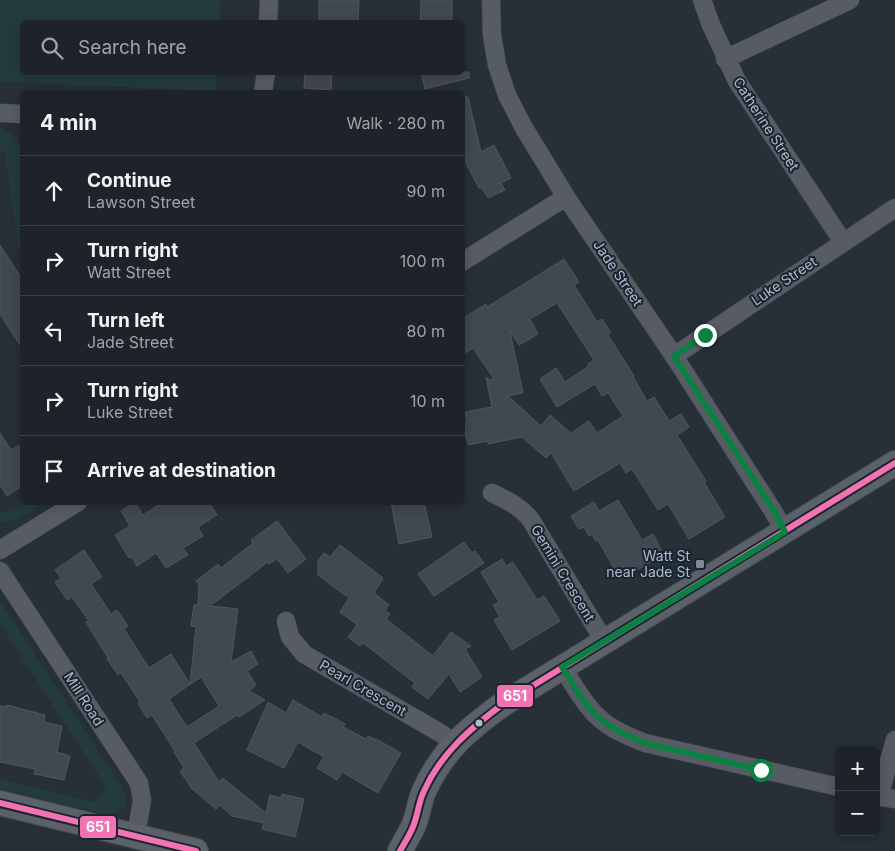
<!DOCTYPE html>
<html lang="en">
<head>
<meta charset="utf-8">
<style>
	body { margin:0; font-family:Inter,sans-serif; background:#252b31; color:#f1f3f6 }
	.controls { position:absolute; right:15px; bottom:15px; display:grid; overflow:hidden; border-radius:8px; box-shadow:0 2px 12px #0003 }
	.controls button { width:45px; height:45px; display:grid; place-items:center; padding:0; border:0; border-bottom:1px solid #3b4046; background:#1d2329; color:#f1f3f6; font:25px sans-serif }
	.stop { position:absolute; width:15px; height:15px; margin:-11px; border:4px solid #0b8043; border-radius:50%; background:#fff }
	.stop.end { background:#0b8043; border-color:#fff; box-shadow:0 1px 5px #0008 }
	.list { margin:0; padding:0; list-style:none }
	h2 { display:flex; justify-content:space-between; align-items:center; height:65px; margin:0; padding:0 20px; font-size:21px }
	h2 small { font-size:16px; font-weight:400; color:#a0a4a8 }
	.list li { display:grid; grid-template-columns:32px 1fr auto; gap:15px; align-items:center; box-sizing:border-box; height:70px; padding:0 20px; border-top:1px solid #3b4046 }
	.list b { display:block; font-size:19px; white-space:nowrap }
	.list p { margin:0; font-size:16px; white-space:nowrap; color:#a0a4a8 }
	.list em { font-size:16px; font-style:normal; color:#a0a4a8 }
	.icon { flex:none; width:28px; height:28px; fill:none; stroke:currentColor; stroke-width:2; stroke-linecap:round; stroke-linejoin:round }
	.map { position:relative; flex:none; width:895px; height:851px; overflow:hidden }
	.search { position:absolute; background:#1d2329; box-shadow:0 2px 12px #0003; left:20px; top:20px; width:445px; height:55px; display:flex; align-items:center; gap:12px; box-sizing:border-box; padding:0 18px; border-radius:8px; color:#a0a4a8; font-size:19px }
	.panel { position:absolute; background:#1d2329; box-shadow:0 2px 12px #0003; left:20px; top:90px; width:445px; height:415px; border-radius:8px }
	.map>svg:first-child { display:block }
	.green { fill:#233b3d }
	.building { fill:#41484f; stroke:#4f565f; fill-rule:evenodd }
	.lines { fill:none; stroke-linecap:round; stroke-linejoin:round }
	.street-casing { stroke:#464b51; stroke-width:19 }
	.secondary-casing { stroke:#464b51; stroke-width:26 }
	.street { stroke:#575c64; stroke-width:18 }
	.secondary { stroke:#5b6169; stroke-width:24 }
	.bus-1-casing { stroke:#1a2532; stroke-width:10 }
	.bus-1 { stroke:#f272b2; stroke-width:6 }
	.route { stroke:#0b8043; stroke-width:6 }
	.poi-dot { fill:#808a96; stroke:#1a2532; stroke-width:2 }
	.bus-dot { fill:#b0bbc9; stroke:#1a2532; stroke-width:2 }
	.labels { text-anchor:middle; stroke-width:4; stroke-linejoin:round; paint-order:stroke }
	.street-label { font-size:14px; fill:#b0bbc9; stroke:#1a2532 }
	.poi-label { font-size:14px; fill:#b0bbc9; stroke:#1a2532; text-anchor:end }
	.line-badge { stroke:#1a2532; stroke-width:2 }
	.badge-label { font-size:14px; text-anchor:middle; font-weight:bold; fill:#fff }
</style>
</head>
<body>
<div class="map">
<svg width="895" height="851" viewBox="0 0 895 851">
	<rect width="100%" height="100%" fill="#272f37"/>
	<g class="green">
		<polygon points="0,0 220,0 219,22 22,22 22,72 217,73 216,91 0,82"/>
		<polygon points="0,127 11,133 20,146 22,252 18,245 5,151 0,151"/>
		<path d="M 25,503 L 45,503 C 32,511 17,524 0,522 L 0,512 L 11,511 Z"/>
		<path d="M 0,601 L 119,782 C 129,800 132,810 108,815 L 0,788 L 0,779 L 94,802 L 106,787 L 0,624 Z"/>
	</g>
	<g class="building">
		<polygon points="319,0 359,0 358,22 319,22"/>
		<polygon points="421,0 452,0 452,22 420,22"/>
		<polygon points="305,72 332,72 331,90 304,88"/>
		<polygon points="421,72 469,72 469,78 425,89"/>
		<polygon points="462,97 468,97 481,152 494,145 511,178 501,183 505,190 488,198 481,187 479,188 462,156"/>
		<polygon points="0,245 22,279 22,348 0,314"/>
		<path d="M 564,259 L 579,282 L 574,285 L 597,322 L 602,319 L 611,333 L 608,335 L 634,376 L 633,377 L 647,401 L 654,397 L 669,421 L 681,414 L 689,427 L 677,435 L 706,481 L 704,482 L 725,517 L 689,539 L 668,504 L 658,510 L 632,469 L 626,473 L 620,463 L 574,491 L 551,453 L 546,458 L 522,437 L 488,444 L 488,441 L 468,445 L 463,424 L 467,423 L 465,412 L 492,407 L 486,377 L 490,380 L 494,379 L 473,348 L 462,355 L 462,319 L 486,304 L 487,307 ZM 557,303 L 594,360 L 588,364 L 589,366 L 565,382 L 556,368 L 540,379 L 557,407 L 595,384 L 602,396 L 608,393 L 623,416 L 597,433 L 589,421 L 571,433 L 550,415 L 541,426 L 508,396 L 523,393 L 510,331 L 519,345 L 538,334 L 530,319 Z"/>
		<polygon points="0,433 11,450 22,444 22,486 7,496 0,485"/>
		<polygon points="618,500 642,540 653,534 661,550 650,555 653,561 620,579 598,540 596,541 592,534 589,536 584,527 579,529 571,516 594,502 599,511"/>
		<polygon points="135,502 143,515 163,502 209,502 217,515 198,527 203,536 183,548 188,555 166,568 156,553 137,566 132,557 129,558 115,535 130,526 121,511"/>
		<polygon points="391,502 424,502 432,537 399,544"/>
		<path d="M 277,521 L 306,559 L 288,573 L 277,559 L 269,564 L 268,562 L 210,606 L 238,609 L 231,662 L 251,651 L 258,664 L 247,671 L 256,685 L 249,691 L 265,700 L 239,717 L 237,715 L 194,743 L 219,782 L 223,778 L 266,813 L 270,795 L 281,798 L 282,794 L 304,799 L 295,837 L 262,829 L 264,823 L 232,816 L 220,805 L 216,809 L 192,789 L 180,771 L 184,768 L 174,752 L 175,751 L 152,715 L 147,718 L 138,703 L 140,702 L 121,673 L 118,675 L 107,659 L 108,658 L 86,622 L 89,621 L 72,597 L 67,600 L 55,582 L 61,578 L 55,570 L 84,550 L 102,577 L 91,584 L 111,614 L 117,610 L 128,626 L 124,629 L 149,668 L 171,654 L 190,684 L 196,627 L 191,626 L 194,605 L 198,605 L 199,584 L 196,581 L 218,564 L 221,568 L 253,543 L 251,540 ZM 201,677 L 219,706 L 187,727 L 169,699 Z"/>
		<polygon points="464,542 472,553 475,551 484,563 434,596 418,574"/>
		<polygon points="340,545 383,578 374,593 389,605 385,610 390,614 386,619 433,656 451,632 471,646 465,649 482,677 460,692 449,674 428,699 412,687 415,683 363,643 360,646 348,637 357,625 340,612 349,598 318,575 318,561 324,553 330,557"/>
		<polygon points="502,559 506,566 513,562 537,600 544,596 560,621 512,650 494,620 500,617 493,605 499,602 481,572"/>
		<polygon points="293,700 322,717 324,713 345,724 343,727 366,739 368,736 376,740 376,739 401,753 378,793 342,772 337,780 317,768 324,757 298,742 284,768 247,750 268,702 286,713"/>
		<polygon points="7,705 45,715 44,722 62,726 57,752 70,756 64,780 34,774 35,769 0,762 0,706 7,707"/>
	</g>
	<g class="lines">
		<defs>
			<g id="street">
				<polyline points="491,0 492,35 497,65 507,95 524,128 566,197 674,356 773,511 785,532"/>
				<polyline points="702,0 711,25 737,81 843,242"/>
				<polyline points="268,22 269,0"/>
				<polyline points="725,59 850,0"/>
				<polyline points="263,92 266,72"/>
				<polyline points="0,113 22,114"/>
				<polyline points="462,262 566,197"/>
				<polyline points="674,356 895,208"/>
				<path d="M 492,493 C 507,500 521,507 531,520 L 604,641"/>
				<polyline points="0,550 78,502"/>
				<polyline points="0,571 139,783 142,800 136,836"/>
				<polyline points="286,621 290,637 304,654 442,734 454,744"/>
				<path d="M 562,667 C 573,683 583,703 597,716 C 610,729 628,736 645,743 L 839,787"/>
				<polyline points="876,796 895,799"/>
				<polyline points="879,796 895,740"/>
			</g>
			<g id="secondary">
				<polyline points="0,803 196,851"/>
				<path d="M 400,851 C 404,843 409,835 413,827 C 418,816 419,803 424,791 C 443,750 467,730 503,704 L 895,463"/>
			</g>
		</defs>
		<use href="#street" class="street-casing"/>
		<use href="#secondary" class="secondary-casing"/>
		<use href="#street" class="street"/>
		<use href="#secondary" class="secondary"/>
		<defs>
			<g id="bus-1">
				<polyline points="0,803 196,851"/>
				<path d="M 400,851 C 405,842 411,833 414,824 C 418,813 419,801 424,791 C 441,753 471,728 503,704 L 895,463"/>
			</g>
		</defs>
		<use href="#bus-1" class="bus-1-casing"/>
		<use href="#bus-1" class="bus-1"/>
	</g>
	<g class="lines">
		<path class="route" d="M 705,335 L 674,356 L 774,511 L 785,532 L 562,667 C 573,683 582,703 597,716 C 610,729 628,736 645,743 L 761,770"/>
	</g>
	<rect class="poi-dot" x="695" y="559" width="10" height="10" rx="2.5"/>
	<circle class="bus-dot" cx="479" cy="723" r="4.5"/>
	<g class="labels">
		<g class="street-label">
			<text transform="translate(766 124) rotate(57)" y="5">Catherine Street</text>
			<text transform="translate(618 273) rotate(56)" y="5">Jade Street</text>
			<text transform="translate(784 281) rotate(-34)" y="5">Luke Street</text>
			<text transform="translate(563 573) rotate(59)" y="5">Gemini Crescent</text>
			<text transform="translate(363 688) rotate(30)" y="5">Pearl Crescent</text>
			<text transform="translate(84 699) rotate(57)" y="5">Mill Road</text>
		</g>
		<g class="poi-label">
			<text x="690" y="561">Watt St<tspan x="690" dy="16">near Jade St</tspan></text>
		</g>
	</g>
	<g class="line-badge">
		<rect x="496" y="684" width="38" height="24" rx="5" fill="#f272b2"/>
		<rect x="79" y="815" width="38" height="24" rx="5" fill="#f272b2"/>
	</g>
	<g class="badge-label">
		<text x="515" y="701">651</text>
		<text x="98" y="832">651</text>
	</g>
</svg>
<div class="controls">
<button>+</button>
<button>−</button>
</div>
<div class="stop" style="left:761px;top:770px"></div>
<div class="stop end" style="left:705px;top:335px"></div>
<div class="search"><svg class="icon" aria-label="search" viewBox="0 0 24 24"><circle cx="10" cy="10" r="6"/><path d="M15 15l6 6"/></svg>Search here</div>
<section class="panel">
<h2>4 min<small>Walk · 280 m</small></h2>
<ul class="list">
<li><svg class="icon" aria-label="ahead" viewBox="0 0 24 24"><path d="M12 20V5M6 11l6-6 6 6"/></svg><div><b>Continue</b><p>Lawson Street</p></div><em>90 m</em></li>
<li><svg class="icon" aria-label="right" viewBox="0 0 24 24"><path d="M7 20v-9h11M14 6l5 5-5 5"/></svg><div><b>Turn right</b><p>Watt Street</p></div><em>100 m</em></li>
<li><svg class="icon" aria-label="left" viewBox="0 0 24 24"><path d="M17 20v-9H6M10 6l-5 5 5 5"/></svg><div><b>Turn left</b><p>Jade Street</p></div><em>80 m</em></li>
<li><svg class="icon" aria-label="right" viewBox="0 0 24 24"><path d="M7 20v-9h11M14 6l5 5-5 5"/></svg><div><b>Turn right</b><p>Luke Street</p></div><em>10 m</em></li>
<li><svg class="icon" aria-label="arrive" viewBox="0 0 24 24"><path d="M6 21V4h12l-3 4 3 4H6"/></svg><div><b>Arrive at destination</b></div></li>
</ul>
</section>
</div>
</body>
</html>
